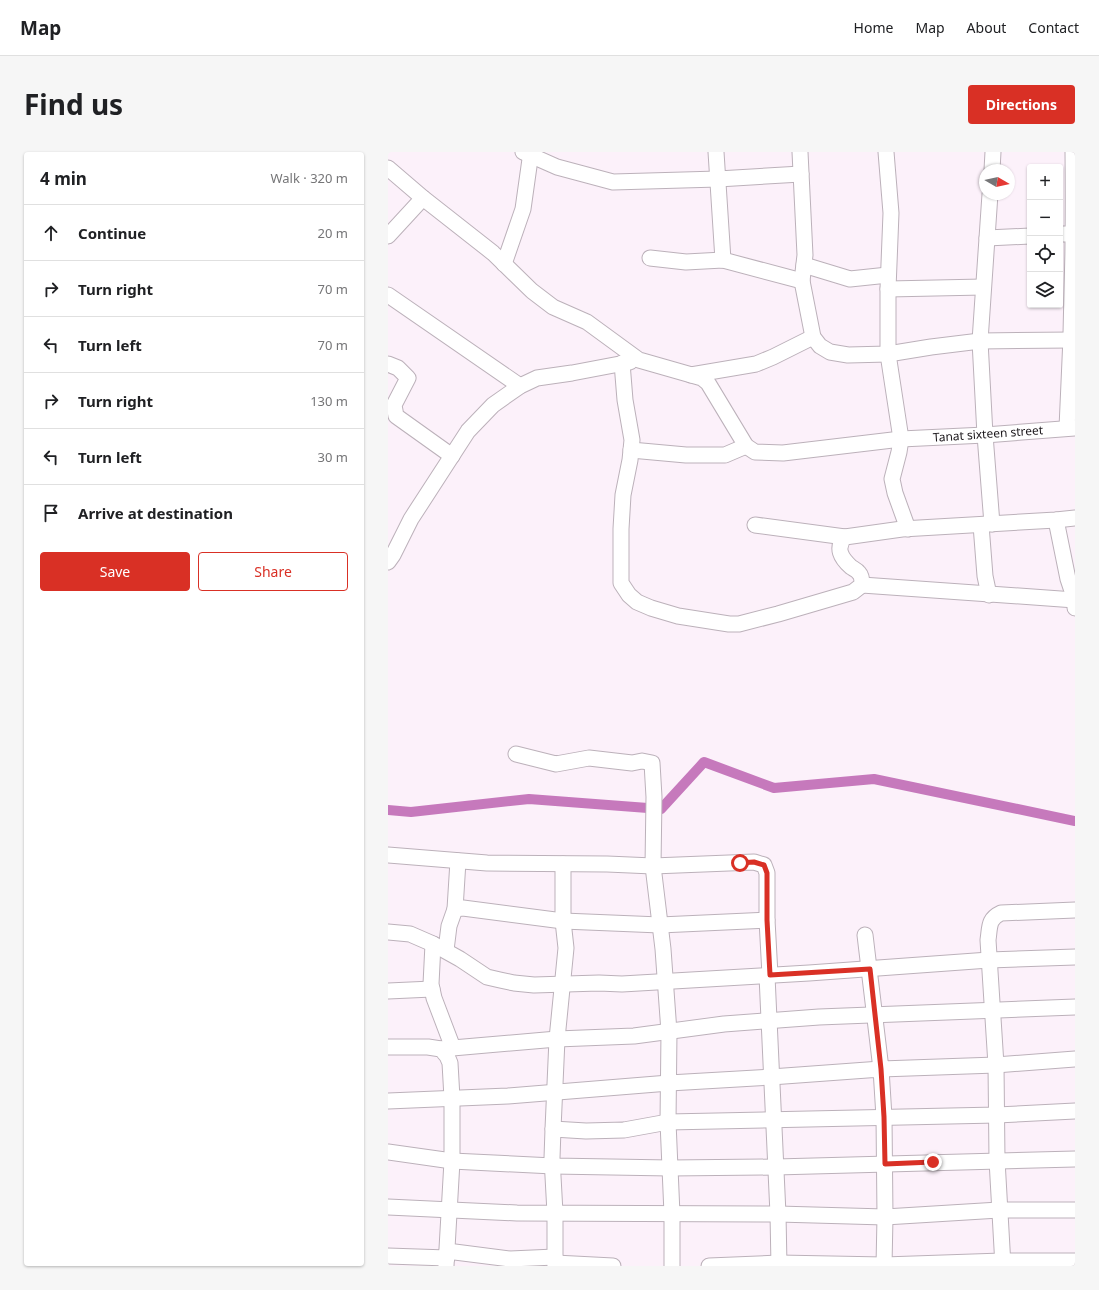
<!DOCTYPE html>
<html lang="en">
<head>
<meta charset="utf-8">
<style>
	body { margin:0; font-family:"Noto Sans",sans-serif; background:#f6f6f6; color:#202124 }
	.controls { position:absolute; right:12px; top:12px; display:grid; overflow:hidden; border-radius:4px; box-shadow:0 1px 3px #0004 }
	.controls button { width:36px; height:36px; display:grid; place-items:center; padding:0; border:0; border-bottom:1px solid #e0e0e0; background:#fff; color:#202124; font:20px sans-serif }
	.compass { position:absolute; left:591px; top:12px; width:36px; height:36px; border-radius:50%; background:#fff; box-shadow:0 1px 3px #0004; rotate:99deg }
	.stop { position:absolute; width:12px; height:12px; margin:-9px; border:3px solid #d93025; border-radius:50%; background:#fff }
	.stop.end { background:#d93025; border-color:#fff; box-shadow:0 1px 4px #0008 }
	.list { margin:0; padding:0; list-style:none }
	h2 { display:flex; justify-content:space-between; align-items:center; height:52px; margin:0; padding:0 16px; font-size:17px }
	h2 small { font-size:13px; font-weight:400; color:#757577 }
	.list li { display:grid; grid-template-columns:26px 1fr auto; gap:12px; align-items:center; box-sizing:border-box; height:56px; padding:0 16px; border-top:1px solid #e0e0e0 }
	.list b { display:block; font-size:15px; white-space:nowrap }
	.list em { font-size:13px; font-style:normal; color:#757577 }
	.actions { display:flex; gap:8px; padding:12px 16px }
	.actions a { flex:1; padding:9px 0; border:1px solid #d93025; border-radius:4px; text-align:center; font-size:14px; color:#d93025 }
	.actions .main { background:#d93025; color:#fff }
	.icon { flex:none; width:22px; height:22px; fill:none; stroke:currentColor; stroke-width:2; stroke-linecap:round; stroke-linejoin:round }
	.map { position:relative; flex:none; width:687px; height:1114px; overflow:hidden; border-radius:4px }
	header { display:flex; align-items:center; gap:24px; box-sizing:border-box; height:56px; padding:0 20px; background:#fff; border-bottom:1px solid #e0e0e0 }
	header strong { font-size:19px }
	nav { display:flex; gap:22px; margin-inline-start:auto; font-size:14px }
	.intro { display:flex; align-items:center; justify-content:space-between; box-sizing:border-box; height:96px; padding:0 24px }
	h1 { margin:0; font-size:28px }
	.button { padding:10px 18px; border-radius:4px; background:#d93025; color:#fff; font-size:14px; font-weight:700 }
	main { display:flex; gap:24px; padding:0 24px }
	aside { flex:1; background:#fff; border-radius:4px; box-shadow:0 1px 3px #0004 }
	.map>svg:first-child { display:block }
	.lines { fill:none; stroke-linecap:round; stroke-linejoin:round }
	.canal { stroke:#c679bc; stroke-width:10 }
	.minor-casing { stroke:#bcb1ba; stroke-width:17 }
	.minor { stroke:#fff; stroke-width:15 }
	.route { stroke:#d93025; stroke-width:5 }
	.labels { text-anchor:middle; stroke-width:3; stroke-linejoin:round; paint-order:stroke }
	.street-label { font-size:12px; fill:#191519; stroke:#fff }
</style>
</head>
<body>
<header>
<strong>Map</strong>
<nav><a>Home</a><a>Map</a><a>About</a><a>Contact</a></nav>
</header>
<div class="intro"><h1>Find us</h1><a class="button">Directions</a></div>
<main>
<aside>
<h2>4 min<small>Walk · 320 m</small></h2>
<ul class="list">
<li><svg class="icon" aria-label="ahead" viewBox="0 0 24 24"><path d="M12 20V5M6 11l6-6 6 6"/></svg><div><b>Continue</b></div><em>20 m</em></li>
<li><svg class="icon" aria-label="right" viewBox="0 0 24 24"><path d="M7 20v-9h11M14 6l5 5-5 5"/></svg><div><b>Turn right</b></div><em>70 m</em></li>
<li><svg class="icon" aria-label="left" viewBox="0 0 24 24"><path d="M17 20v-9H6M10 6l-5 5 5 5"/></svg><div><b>Turn left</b></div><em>70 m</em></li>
<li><svg class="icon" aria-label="right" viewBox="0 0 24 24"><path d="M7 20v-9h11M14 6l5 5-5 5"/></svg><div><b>Turn right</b></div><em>130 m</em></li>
<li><svg class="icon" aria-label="left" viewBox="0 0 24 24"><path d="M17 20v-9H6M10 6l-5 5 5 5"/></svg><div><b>Turn left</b></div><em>30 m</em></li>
<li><svg class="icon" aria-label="arrive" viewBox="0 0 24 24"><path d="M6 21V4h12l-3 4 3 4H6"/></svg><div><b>Arrive at destination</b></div></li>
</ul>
<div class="actions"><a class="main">Save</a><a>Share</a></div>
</aside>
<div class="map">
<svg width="687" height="1114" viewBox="0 0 687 1114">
	<rect width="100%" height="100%" fill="#fcf1fa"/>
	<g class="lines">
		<polyline class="canal" points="0,658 23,660 141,647 273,657 316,610 386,636 486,627 687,669"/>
		<defs>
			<g id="minor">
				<polyline points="135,0 169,15 225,30 330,27 413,22"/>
				<polyline points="328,0 335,108"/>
				<polyline points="412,0 417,103 414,129 425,185 432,194 442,200 460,203 500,202 543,195 592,189 684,188"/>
				<polyline points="498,0 503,61 500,137 500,202 513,287 511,300 504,327 507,341 520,377"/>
				<polyline points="0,16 35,46 105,101 144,139 165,155 199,170 251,208 314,226 320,231 358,294 367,300 395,301 513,287 597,283 687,276"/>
				<polyline points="604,18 605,0"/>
				<polyline points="602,42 592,189 597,283 604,372"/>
				<polyline points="672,82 687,82"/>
				<polyline points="0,84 35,46"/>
				<polyline points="599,86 642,84"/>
				<polyline points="262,106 298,110 335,108 414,129"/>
				<polyline points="116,112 135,57 143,0"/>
				<polyline points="416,113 462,127 500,123"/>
				<polyline points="500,137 595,135"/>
				<polyline points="0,143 132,234"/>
				<path d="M 234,211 L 237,248 L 244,288 L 242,308 L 235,343 L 233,377 L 233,431 L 241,443 L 249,450 L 263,456 L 290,464 L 341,472 L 351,472 L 390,462 L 465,440 L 474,433 C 474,429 474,424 471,421 C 469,418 466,417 463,415 C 453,406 447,396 457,385 L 514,377 L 668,368 L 687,366"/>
				<polyline points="0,212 10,216 20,226 6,253 8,264 64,304"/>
				<polyline points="303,223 368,212 385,205 425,185"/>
				<path d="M 679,276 C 684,184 686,92 685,0"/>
				<polyline points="243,298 298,303 337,303 358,294"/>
				<polyline points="668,368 680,427 687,448 687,456"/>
				<polyline points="367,373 457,385"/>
				<polyline points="593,373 597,424 601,443"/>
				<polyline points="0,410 5,403 23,367 80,279 105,253 132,234 149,226 184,221 242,210"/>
				<polyline points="474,433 687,448"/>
				<polyline points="128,602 168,612 201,606 244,611 254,609 264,611 266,645 265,714 275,797 281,880 280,970 284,1062 284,1114"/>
				<polyline points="0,703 99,711 219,712 265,714 366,710 376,713 379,721 379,768 382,823"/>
				<polyline points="67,757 70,709"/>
				<polyline points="0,780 22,782 45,792 72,807 99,825 112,828 126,831 146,833 211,831 234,832 421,821 601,808 687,805"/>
				<polyline points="477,783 493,917 608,913 687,907"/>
				<polyline points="45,792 43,832 46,846 65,896"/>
				<polyline points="58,798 61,774 67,757 75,756 175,769 272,773 379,768"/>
				<polyline points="379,824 390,1062 391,1114"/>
				<polyline points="0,839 44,837"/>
				<polyline points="0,895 40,895 53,897 59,904 62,911 64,946 64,1009 58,1114"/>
				<polyline points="53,897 169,887 246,884 336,872 431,865 687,855"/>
				<polyline points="0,949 120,944 281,931 383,925 493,917 496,965 497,1065 496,1114"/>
				<polyline points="165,977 198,979 236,978 280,970 609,963 687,959"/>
				<polyline points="0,1000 64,1009 165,1014 282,1016 388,1015 687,1007"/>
				<polyline points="0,1055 129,1061 390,1062 497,1065 611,1058 687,1058"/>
				<polyline points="59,1099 122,1107 167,1105"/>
				<polyline points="0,1104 59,1106"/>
				<polyline points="167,1111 225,1114"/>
				<polyline points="167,1114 167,1061 164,1006 165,977 169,887 178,796 175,769 175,712"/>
				<polyline points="321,1114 391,1111 496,1113 614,1109 687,1109"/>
				<path d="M 615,1114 L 609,1008 L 608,913 L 600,788 C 602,775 600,767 613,761 L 687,758"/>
			</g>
		</defs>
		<use href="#minor" class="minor-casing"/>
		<use href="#minor" class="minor"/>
	</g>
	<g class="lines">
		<polyline class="route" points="352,711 366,710 376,713 379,721 379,768 382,823 482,817 493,917 496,965 497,1012 545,1010"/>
	</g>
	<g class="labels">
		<g class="street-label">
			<text transform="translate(600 282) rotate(-4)" y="4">Tanat sixteen street</text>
		</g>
	</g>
</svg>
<div class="controls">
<button>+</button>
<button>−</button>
<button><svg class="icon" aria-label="locate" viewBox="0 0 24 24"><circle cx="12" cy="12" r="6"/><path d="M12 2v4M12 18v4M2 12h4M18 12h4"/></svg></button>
<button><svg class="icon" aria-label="layers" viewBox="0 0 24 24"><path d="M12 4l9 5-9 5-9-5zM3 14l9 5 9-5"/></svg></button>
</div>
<svg class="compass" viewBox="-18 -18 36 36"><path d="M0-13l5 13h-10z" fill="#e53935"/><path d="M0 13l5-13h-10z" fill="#757577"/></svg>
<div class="stop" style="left:352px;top:711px"></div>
<div class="stop end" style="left:545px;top:1010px"></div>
</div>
</main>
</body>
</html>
